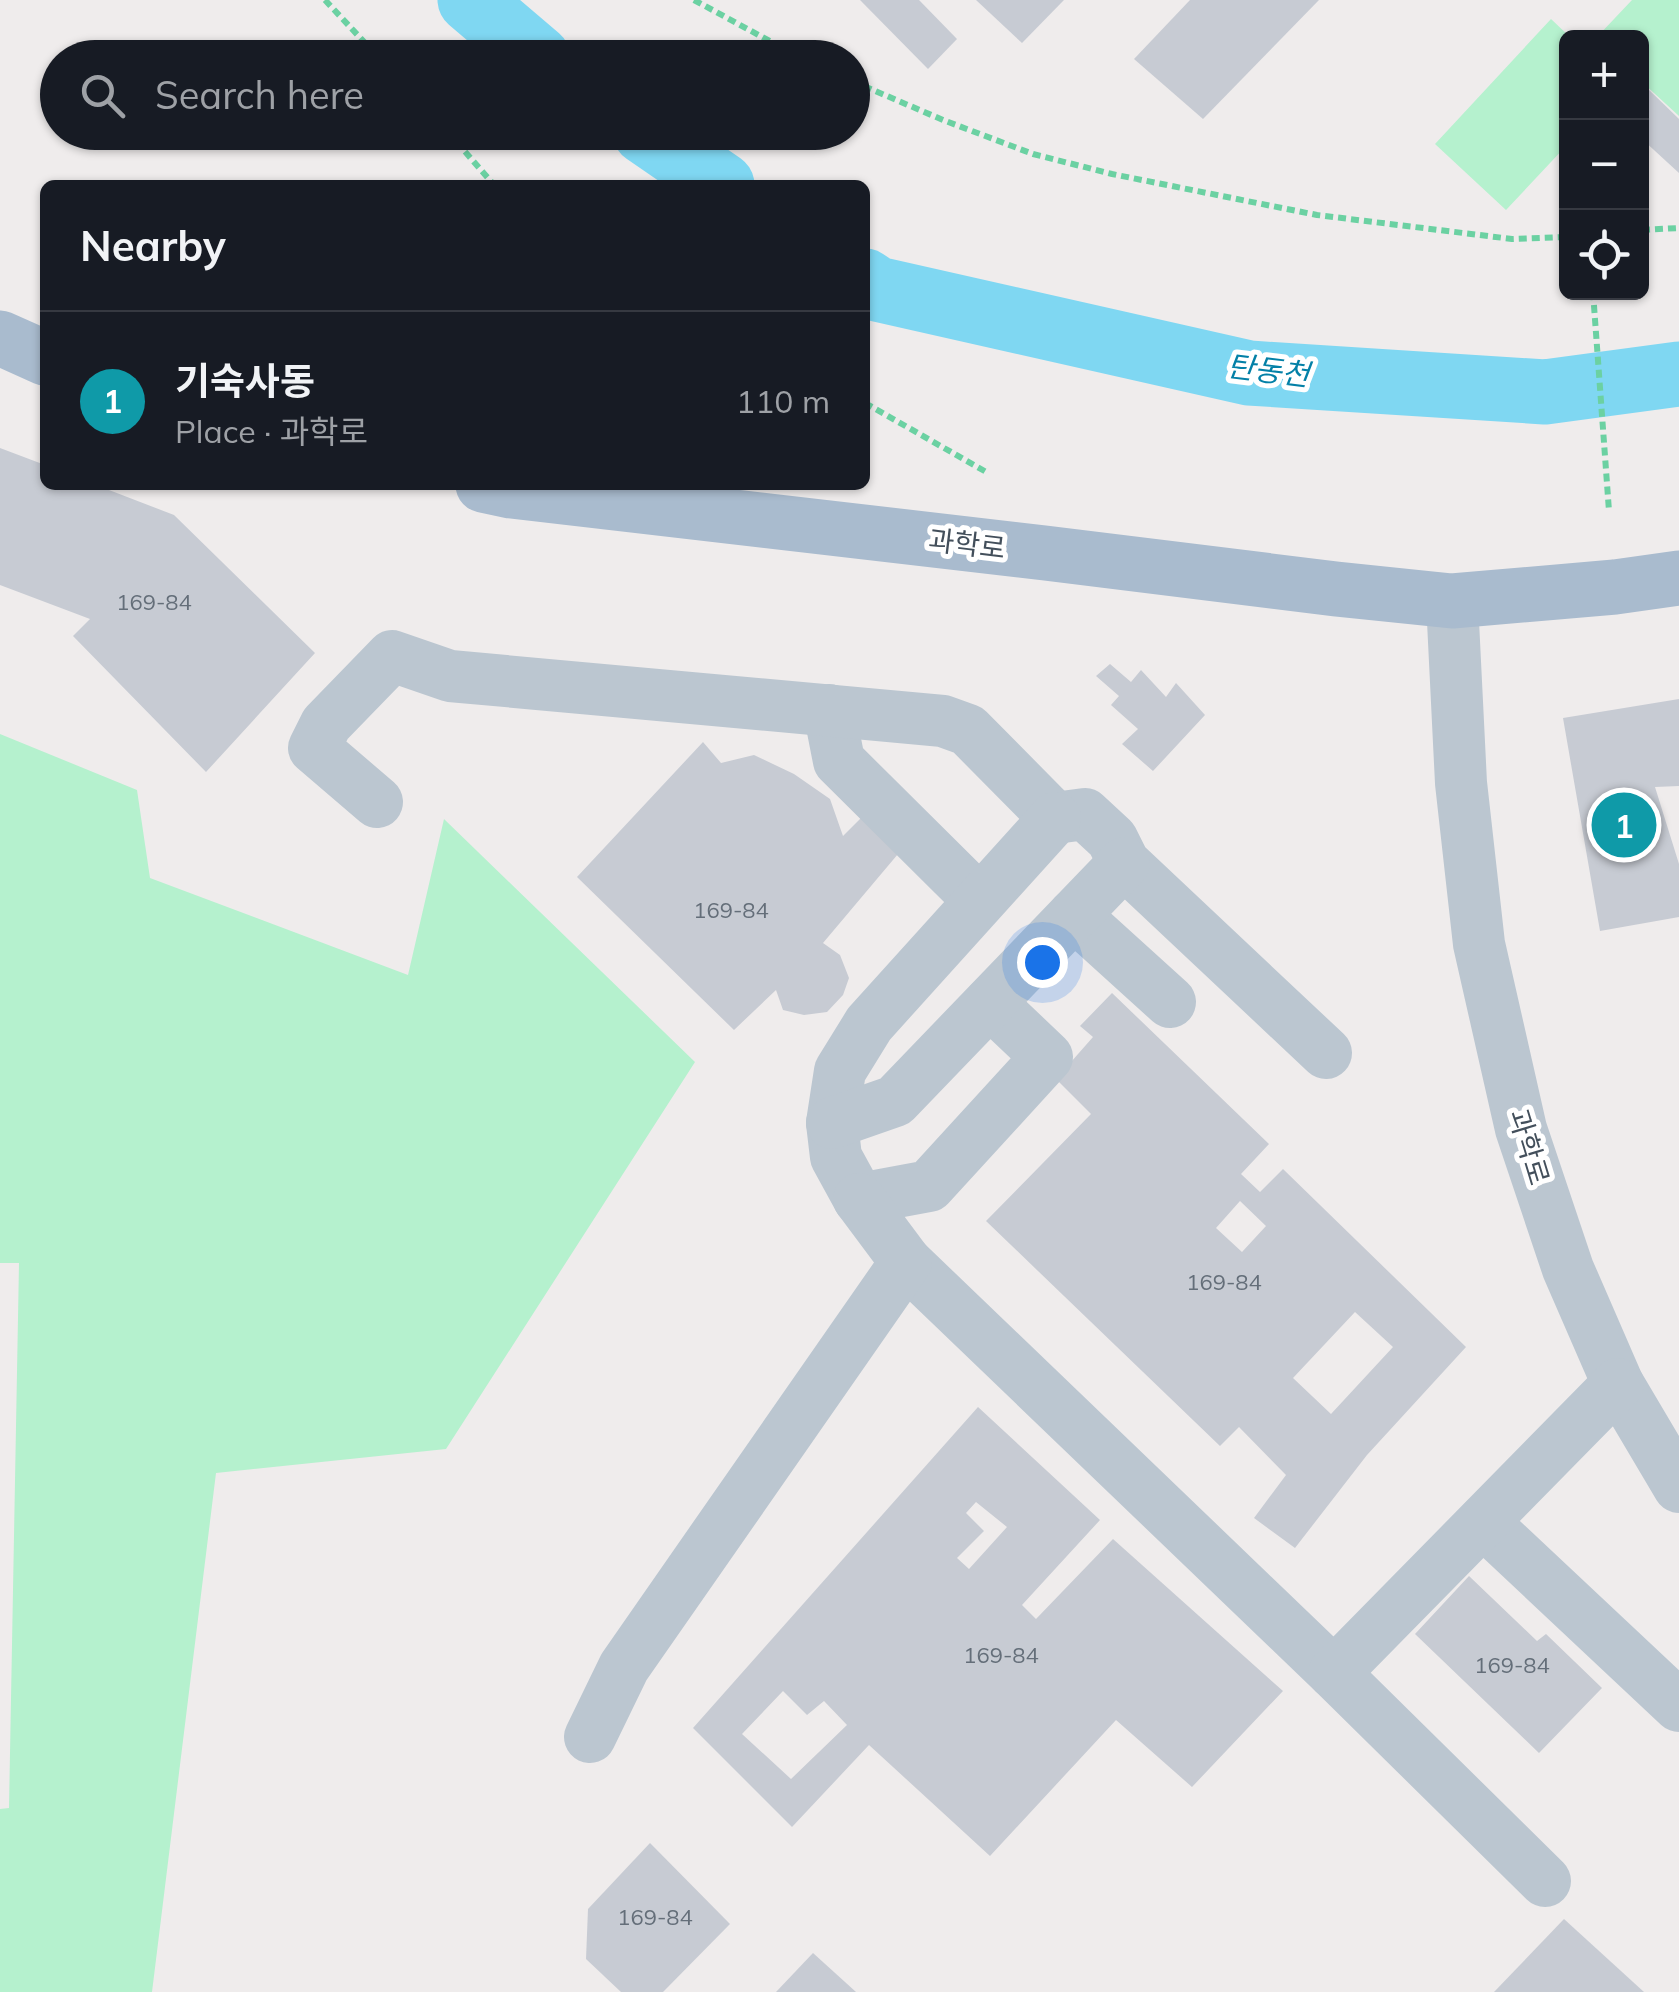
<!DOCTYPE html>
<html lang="en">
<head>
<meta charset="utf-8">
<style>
	body { margin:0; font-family:Mulish,"Noto Sans KR",sans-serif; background:#242831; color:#f1f3f6 }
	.controls { position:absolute; right:30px; top:30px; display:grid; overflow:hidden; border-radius:15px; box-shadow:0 2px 8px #0004 }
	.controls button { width:90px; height:90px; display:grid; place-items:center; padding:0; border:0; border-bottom:2px solid #363941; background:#171b24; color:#f1f3f6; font:50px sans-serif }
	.you { position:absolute; left:1042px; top:962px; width:35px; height:35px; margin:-25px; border:8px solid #fff; border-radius:50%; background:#1a73e8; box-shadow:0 0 0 15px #1a73e833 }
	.badge { display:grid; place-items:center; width:65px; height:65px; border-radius:50%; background:#0c67e9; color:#fff; font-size:32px; font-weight:700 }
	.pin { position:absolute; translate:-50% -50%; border:5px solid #fff; box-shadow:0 2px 10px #0006 }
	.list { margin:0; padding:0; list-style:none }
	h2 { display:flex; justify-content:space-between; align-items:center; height:130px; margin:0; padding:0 40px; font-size:42px }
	h2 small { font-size:32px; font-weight:400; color:#9ea1a6 }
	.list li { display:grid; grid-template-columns:65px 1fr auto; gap:30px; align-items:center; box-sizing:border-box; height:180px; padding:0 40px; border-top:2px solid #363941 }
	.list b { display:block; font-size:38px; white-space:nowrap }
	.list p { margin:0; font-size:32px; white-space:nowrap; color:#9ea1a6 }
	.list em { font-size:32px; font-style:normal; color:#9ea1a6 }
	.icon { flex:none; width:55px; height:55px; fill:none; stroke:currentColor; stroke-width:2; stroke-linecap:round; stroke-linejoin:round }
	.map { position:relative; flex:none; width:1679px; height:1992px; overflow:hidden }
	.search { position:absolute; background:#171b24; box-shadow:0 2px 8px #0004; left:40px; top:40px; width:830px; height:110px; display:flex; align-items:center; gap:25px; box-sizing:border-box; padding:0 35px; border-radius:55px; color:#9ea1a6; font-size:38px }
	.panel { position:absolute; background:#171b24; box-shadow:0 2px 8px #0004; left:40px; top:180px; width:830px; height:310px; border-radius:15px }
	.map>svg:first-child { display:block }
	.green { fill:#b5f1ce }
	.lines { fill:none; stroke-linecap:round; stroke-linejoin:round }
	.river { stroke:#7fd7f2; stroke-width:65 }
	.building { fill:#c7cbd3; fill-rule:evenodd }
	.path { stroke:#6bd1a2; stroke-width:6; stroke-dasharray:8 5; stroke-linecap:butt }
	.minor { stroke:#bbc6d0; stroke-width:52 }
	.major { stroke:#a9bbce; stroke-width:55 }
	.labels { text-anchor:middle; stroke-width:10; stroke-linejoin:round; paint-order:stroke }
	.number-label { font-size:22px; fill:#646e79 }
	.street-label { font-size:28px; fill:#434f5b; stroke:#fff }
	.water-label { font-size:30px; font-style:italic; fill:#0380a7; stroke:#fff }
</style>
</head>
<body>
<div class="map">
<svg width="1679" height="1992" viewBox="0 0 1679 1992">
	<rect width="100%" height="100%" fill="#efecec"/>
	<g class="green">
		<polygon points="1632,0 1679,0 1679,116 1642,82 1642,38 1597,37"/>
		<polygon points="1551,19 1570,37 1566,38 1566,146 1506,210 1435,144"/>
		<polygon points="0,734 137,790 150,878 408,975 444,819 695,1062 446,1449 216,1473 152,1992 0,1992 0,1809 9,1808 19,1263 0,1263"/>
	</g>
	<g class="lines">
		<g class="river">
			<polyline points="470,0 538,58"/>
			<polyline points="645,132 722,185"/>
			<polyline points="865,281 877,289 1249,373 1545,392 1679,374"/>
		</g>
	</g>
	<g class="building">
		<polygon points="860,0 919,0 957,39 928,69"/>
		<polygon points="976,0 1064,0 1022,43"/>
		<polygon points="1190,0 1319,0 1203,119 1134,59"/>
		<polygon points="1647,88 1679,119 1679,173 1642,139 1642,93"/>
		<polygon points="0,448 45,465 45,485 96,485 174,515 315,653 206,772 73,636 90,619 0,585"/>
		<polygon points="1110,664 1131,682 1141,670 1166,697 1176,683 1205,715 1153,771 1122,744 1138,729 1111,705 1119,696 1096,676"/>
		<polygon points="1679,699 1679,786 1655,787 1679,864 1679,917 1600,931 1563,718"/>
		<polygon points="703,742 721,763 754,755 794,774 830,799 843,836 861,818 898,854 823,943 840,955 849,978 843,995 827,1012 804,1015 783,1010 776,990 734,1030 577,877"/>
		<path d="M 1112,993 L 1269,1144 L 1241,1174 L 1260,1192 L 1283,1169 L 1466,1347 L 1367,1455 L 1295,1548 L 1254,1518 L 1286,1475 L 1239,1427 L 1220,1446 L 986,1221 L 1091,1114 L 1056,1079 L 1093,1037 L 1080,1026 ZM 1240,1201 L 1266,1226 L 1242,1252 L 1216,1228 ZM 1355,1312 L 1393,1347 L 1331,1414 L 1293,1378 Z"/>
		<path d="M 978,1407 L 1100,1520 L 1022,1605 L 1036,1619 L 1113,1539 L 1283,1691 L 1192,1787 L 1116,1720 L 990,1856 L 869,1745 L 792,1827 L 693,1728 ZM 976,1502 L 1007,1527 L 969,1569 L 957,1558 L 984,1531 L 966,1513 ZM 783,1691 L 807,1715 L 824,1701 L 847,1725 L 791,1779 L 742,1734 Z"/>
		<polygon points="1469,1576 1537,1641 1546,1634 1602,1688 1539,1753 1415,1634"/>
		<polygon points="650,1843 730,1924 663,1992 621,1992 586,1959 588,1909"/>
		<polygon points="1564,1919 1644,1992 1494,1992"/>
		<polygon points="813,1953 856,1992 776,1992"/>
	</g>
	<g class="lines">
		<g class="path">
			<polyline points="325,0 379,58"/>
			<polyline points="694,0 801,58"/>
			<polyline points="852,81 943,120 1033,154 1112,174 1317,215 1512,239 1566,237"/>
			<polyline points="448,132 494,185"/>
			<polyline points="1642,230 1679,228"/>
			<polyline points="1593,292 1609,511"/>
			<polyline points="865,403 988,473"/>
		</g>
		<g class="minor">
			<polyline points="1452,601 1461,783 1479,944 1521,1129 1568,1269 1618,1384 1679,1487"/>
			<polyline points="829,710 839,761 979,900"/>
			<polyline points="377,802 314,748 326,724 392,656 450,676 943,721 968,730 1055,818 1085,814 1112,839 1124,863 1326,1053"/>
			<polyline points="1074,915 1170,1002"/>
			<polyline points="990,1003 1047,1057 929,1186 859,1199 836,1157 832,1123 840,1071 869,1024 1055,818"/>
			<polyline points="832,1123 895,1101 1124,863"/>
			<polyline points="906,1262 1334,1673"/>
			<polyline points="1483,1522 1679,1706"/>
			<polyline points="590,1737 624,1667 906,1262 859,1199"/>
			<polyline points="1545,1881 1334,1673 1618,1384"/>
		</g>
		<g class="major">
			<polyline points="0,338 45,358"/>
			<polyline points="483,485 511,491 1045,553 1336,589 1452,601 1615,587 1679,578"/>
		</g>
	</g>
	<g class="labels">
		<g class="number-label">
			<text x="154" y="610">169-84</text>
			<text x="731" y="918">169-84</text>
			<text x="1224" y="1290">169-84</text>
			<text x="1001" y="1663">169-84</text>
			<text x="1512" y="1673">169-84</text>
			<text x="655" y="1925">169-84</text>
		</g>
		<g class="street-label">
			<text transform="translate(967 544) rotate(7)" y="10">과학로</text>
			<text transform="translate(1529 1147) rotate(73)" y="10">과학로</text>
		</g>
		<g class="water-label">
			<text transform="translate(1268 371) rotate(7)" y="10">탄동천</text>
		</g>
	</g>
</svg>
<div class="controls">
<button>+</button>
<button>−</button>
<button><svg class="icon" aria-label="locate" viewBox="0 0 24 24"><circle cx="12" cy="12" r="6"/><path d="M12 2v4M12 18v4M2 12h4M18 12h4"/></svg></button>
</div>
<div class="you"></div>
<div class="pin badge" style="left:1624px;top:825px;background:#0f9aa8">1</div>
<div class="search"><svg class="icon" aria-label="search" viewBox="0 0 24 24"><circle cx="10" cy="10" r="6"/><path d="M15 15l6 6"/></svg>Search here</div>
<section class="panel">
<h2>Nearby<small></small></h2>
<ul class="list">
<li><span class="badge" style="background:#0f9aa8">1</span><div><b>기숙사동</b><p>Place · 과학로</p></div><em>110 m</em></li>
</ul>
</section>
</div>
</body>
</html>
